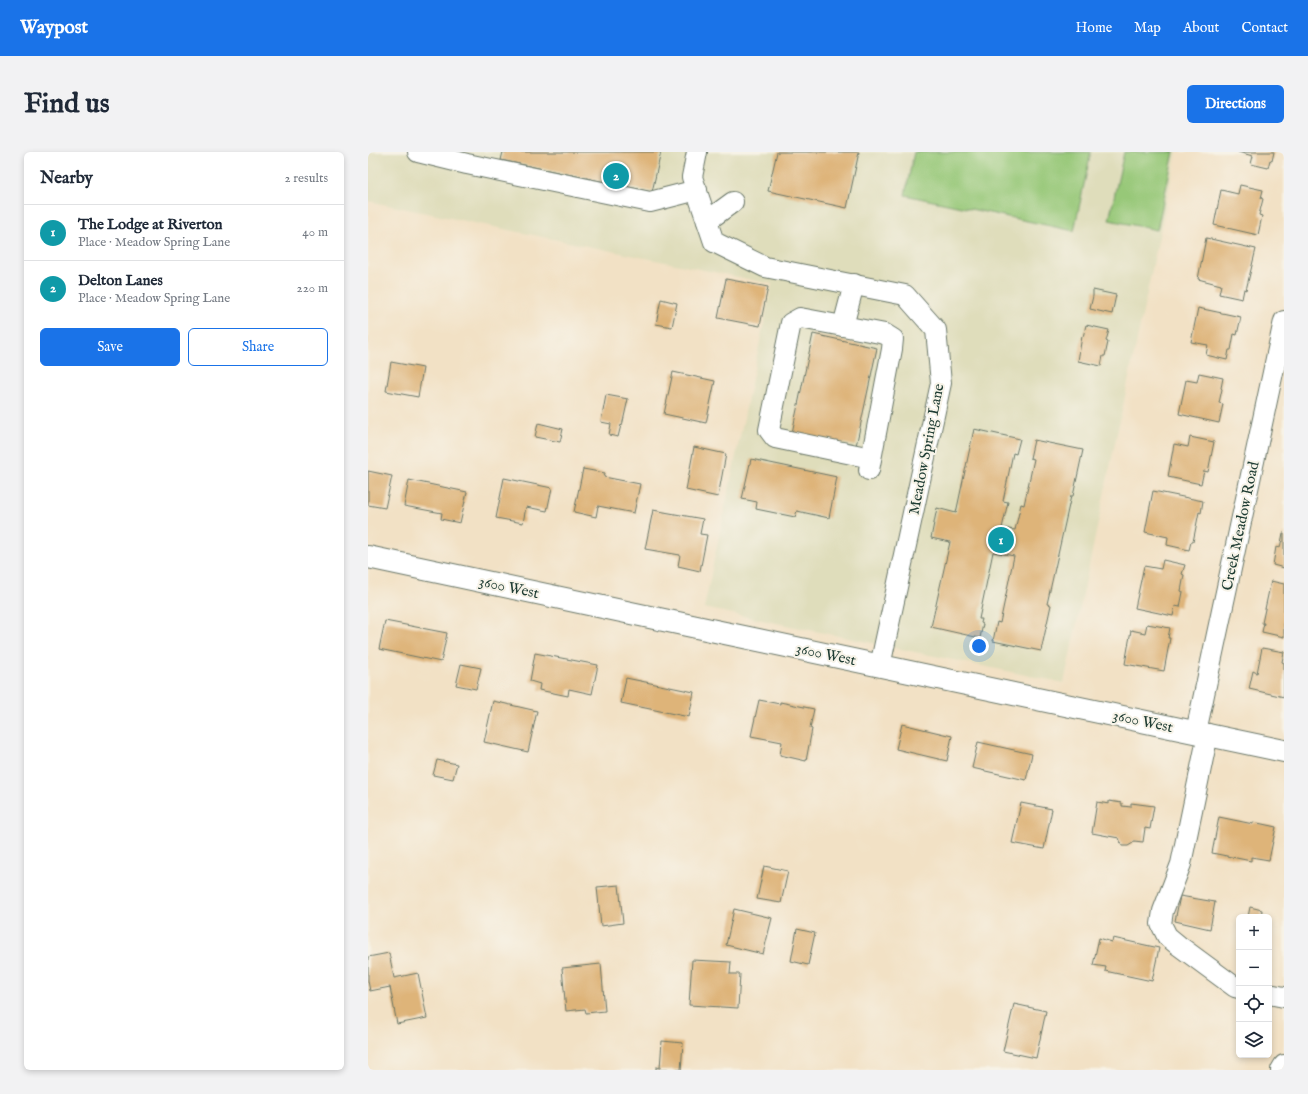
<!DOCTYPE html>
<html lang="en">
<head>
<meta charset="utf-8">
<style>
	body { margin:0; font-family:"IM FELL English",serif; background:#f2f2f3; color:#1f2937 }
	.controls { position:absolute; right:12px; bottom:12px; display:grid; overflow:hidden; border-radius:6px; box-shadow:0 2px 6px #0003 }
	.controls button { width:36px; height:36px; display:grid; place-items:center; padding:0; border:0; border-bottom:1px solid #e0e1e3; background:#fff; color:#1f2937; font:20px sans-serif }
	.you { position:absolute; left:611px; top:494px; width:14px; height:14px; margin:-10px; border:3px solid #fff; border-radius:50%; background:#1a73e8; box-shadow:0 0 0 6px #1a73e833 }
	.badge { display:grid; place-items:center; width:26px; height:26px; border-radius:50%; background:#1a73e8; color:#fff; font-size:13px; font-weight:700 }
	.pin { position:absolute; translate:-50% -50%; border:2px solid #fff; box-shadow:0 1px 4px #0006 }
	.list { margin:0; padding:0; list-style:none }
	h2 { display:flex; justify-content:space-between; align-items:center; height:52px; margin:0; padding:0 16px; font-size:17px }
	h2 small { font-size:13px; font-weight:400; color:#747a83 }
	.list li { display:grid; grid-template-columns:26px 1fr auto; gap:12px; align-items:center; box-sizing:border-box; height:56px; padding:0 16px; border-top:1px solid #e0e1e3 }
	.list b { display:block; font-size:15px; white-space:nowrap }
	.list p { margin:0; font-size:13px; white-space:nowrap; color:#747a83 }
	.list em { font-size:13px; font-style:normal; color:#747a83 }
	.actions { display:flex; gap:8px; padding:12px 16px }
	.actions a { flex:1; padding:9px 0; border:1px solid #1a73e8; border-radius:6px; text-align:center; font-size:14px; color:#1a73e8 }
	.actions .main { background:#1a73e8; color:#fff }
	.icon { flex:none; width:22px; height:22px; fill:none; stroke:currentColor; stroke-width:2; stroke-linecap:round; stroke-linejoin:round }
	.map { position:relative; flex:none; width:916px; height:918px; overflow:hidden; border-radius:6px }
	header { display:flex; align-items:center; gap:24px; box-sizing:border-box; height:56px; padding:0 20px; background:#1a73e8; color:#fff }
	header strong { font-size:19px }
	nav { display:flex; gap:22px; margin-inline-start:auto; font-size:14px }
	.intro { display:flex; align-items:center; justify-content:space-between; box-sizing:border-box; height:96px; padding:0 24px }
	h1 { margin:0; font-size:28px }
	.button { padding:10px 18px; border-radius:6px; background:#1a73e8; color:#fff; font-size:14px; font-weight:700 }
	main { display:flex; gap:24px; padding:0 24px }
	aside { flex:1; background:#fff; border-radius:6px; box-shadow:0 2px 6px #0003 }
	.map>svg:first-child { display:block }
	.built { fill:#dfddbb }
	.green { fill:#97c878; stroke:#5b8256 }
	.building { fill:#deb479 }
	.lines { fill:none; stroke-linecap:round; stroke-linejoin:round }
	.minor-casing { stroke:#697667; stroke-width:22 }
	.major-casing { stroke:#697667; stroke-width:24 }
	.minor { stroke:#fff; stroke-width:20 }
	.major { stroke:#fff; stroke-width:22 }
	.labels { text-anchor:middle; stroke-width:4; stroke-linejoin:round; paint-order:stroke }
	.street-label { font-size:15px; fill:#1f3d34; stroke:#f7f3e8 }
</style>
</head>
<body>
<header>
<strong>Waypost</strong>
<nav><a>Home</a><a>Map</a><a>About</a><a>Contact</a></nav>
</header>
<div class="intro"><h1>Find us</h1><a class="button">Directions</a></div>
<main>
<aside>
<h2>Nearby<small>2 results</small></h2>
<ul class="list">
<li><span class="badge" style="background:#0f9aa8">1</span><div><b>The Lodge at Riverton</b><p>Place · Meadow Spring Lane</p></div><em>40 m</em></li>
<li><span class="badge" style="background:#0f9aa8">2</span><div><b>Delton Lanes</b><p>Place · Meadow Spring Lane</p></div><em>220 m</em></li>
</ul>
<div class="actions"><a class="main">Save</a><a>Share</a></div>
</aside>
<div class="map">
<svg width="916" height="918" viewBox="0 0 916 918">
	<rect width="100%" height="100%" fill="#f7f3e8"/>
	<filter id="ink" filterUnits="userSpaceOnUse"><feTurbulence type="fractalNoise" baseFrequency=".025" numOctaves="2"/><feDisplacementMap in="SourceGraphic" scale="8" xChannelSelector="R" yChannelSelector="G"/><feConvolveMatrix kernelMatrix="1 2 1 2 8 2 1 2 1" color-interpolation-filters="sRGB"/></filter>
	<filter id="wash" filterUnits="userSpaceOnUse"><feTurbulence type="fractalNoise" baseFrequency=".012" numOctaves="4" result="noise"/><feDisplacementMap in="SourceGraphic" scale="16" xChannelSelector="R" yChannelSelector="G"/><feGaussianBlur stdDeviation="0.9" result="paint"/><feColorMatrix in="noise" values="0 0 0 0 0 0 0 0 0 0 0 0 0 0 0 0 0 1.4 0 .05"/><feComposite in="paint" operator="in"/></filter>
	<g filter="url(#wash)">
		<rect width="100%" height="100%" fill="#f2e1c5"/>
		<polygon class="built" points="0,0 809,0 696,531 336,456 404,132 0,49"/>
		<g class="green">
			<polygon points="546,0 723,0 706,79 537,43"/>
			<polygon points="756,0 806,0 789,78 741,68"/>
		</g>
		<g id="blocks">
			<g class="building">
				<polygon points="135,0 293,0 284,40 133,8"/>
				<polygon points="409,0 491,0 479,56 400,39"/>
				<polygon points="870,0 906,0 904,9 902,8 900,16 883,12 885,4"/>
				<polygon points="872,33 895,38 893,46 895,47 891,63 894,64 890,83 846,73 853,38 870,42"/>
				<polygon points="838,86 888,97 878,138 876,137 874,147 851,142 853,133 830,127"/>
				<polygon points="358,127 400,135 392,174 350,166"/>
				<polygon points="725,138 748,143 744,162 722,157 725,144"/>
				<polygon points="293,147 309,151 304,175 288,172"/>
				<polygon points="830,156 873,165 869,183 866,182 863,198 861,198 859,208 838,203 840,193 823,190"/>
				<polygon points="718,173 741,178 738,189 740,190 737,204 735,204 733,214 710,209 714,184 715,185"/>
				<polygon points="445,182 509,196 488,294 424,281"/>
				<polygon points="23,210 55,216 50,245 18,239"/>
				<polygon points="305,220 347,229 338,271 296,262"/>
				<polygon points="831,221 855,226 853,236 854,237 851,251 855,252 851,271 811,262 818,228 829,230"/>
				<polygon points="238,243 260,247 254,274 253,273 250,285 241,283 243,272 233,270"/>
				<polygon points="170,271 195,277 192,290 167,285"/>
				<polygon points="606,277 652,287 648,302 645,301 635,349 640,350 634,376 647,378 653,352 656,353 666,307 662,306 666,288 715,298 705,344 703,344 679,452 683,453 673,499 625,489 629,470 632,471 646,404 625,400 611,467 614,467 613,471 615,472 612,486 563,475 582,390 563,386 569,356 588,361"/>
				<polygon points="822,285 846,290 840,320 836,319 833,332 800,325 806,292 820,295"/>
				<polygon points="326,295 358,302 350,345 318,338"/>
				<polygon points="383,307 469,325 461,366 429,359 427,365 388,357 389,350 374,347"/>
				<polygon points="215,317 237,321 236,325 272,332 266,361 230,354 228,365 206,360"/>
				<polygon points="0,319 24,324 17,356 0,353"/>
				<polygon points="136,326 184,336 179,359 158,355 155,371 128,366"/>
				<polygon points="41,328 99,340 92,371 73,367 74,361 36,354"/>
				<polygon points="785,339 835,349 833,361 831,360 825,390 823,390 821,398 799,393 800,385 777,380"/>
				<polygon points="285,358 335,367 332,382 339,383 332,419 310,414 312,403 277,397"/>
				<polygon points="915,381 916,381 916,416 905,413 908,395 912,396"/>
				<polygon points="795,408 817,413 814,422 816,423 813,439 815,440 812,455 807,454 805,464 767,456 776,414 793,417"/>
				<polygon points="903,429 916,432 916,485 894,480 896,471 894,471"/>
				<polygon points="17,469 79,481 73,510 11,497"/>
				<polygon points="779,472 802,476 800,486 802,486 796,519 757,512 763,478 777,481"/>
				<polygon points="894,496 916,500 914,510 916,511 916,545 881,537 885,519 889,521"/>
				<polygon points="167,501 230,513 224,542 201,537 200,544 171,538 172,532 162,529"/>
				<polygon points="93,512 113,516 108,537 88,533"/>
				<polygon points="258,526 326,540 321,565 253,551"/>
				<polygon points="391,548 412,552 412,550 446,557 442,576 444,577 438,609 412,603 414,590 383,584"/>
				<polygon points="125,549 169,559 160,600 116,590"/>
				<polygon points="534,572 584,584 579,609 528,597"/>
				<polygon points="610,590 664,602 658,628 604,616"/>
				<polygon points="69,608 89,612 85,627 65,623"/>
				<polygon points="741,649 754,651 754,654 763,655 763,651 786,654 782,677 777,676 775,690 766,689 765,691 760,694 754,694 751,686 724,681 729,650 741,652"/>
				<polygon points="653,651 684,657 676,697 644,691"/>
				<polygon points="851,665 885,672 885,670 908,675 901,708 883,705 883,709 844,701"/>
				<polygon points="396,714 420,719 413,751 389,747"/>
				<polygon points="251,733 255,771 233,774 229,735"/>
				<polygon points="812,744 847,750 842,777 807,769"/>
				<polygon points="882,755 894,758 893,765 880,765"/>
				<polygon points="366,757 404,766 395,802 358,793"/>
				<polygon points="429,777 447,781 440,813 423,809"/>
				<polygon points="731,786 744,790 745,786 791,796 784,829 737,819 738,815 725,813"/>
				<polygon points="21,801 26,826 50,821 59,866 29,872 22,835 2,839 0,829 0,805"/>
				<polygon points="324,808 363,810 362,822 372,822 370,856 321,853"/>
				<polygon points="233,812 237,859 218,861 217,857 198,859 194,816"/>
				<polygon points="646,852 678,859 668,906 635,899"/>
				<polygon points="294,889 315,891 313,918 288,918 288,915 292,916"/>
			</g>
		</g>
	</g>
	<g filter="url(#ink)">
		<use href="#blocks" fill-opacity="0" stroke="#697667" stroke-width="1"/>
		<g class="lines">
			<defs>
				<g id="minor">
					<polyline points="50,0 99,12 282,50 329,38"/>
					<polyline points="329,0 324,25 346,90 397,115 537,143 568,178 573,231 512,514"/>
					<polyline points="339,69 365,50"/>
					<polyline points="486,132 475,174 517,182 525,187 524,197 501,318"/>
					<polyline points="475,174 432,166 423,171 401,278 407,286 503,306"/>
					<polyline points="828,580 916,169"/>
					<polyline points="840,582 813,712 795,759 793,772 799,784 810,793 867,835 871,836"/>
					<polyline points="901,842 916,845"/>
					<polyline points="913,918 916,913"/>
				</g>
				<polyline id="major" points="0,405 352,480 916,599"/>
			</defs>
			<use href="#minor" class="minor-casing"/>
			<use href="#major" class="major-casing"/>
			<use href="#minor" class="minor"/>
			<use href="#major" class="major"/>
		</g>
	</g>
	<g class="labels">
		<g class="street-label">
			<text transform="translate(558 297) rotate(-79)" y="5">Meadow Spring Lane</text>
			<text transform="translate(872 374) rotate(-78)" y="5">Creek Meadow Road</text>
			<text transform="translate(141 435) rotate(12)" y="5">3600 West</text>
			<text transform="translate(458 502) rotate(12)" y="5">3600 West</text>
			<text transform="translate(775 569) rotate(12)" y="5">3600 West</text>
		</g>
	</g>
</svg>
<div class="controls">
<button>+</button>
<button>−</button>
<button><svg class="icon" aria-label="locate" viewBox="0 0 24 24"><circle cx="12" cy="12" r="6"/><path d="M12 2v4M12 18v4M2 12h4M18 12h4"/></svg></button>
<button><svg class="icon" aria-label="layers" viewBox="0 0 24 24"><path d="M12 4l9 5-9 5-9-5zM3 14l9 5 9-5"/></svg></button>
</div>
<div class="you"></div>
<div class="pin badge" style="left:633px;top:388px;background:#0f9aa8">1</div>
<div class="pin badge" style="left:248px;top:24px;background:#0f9aa8">2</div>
</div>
</main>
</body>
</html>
